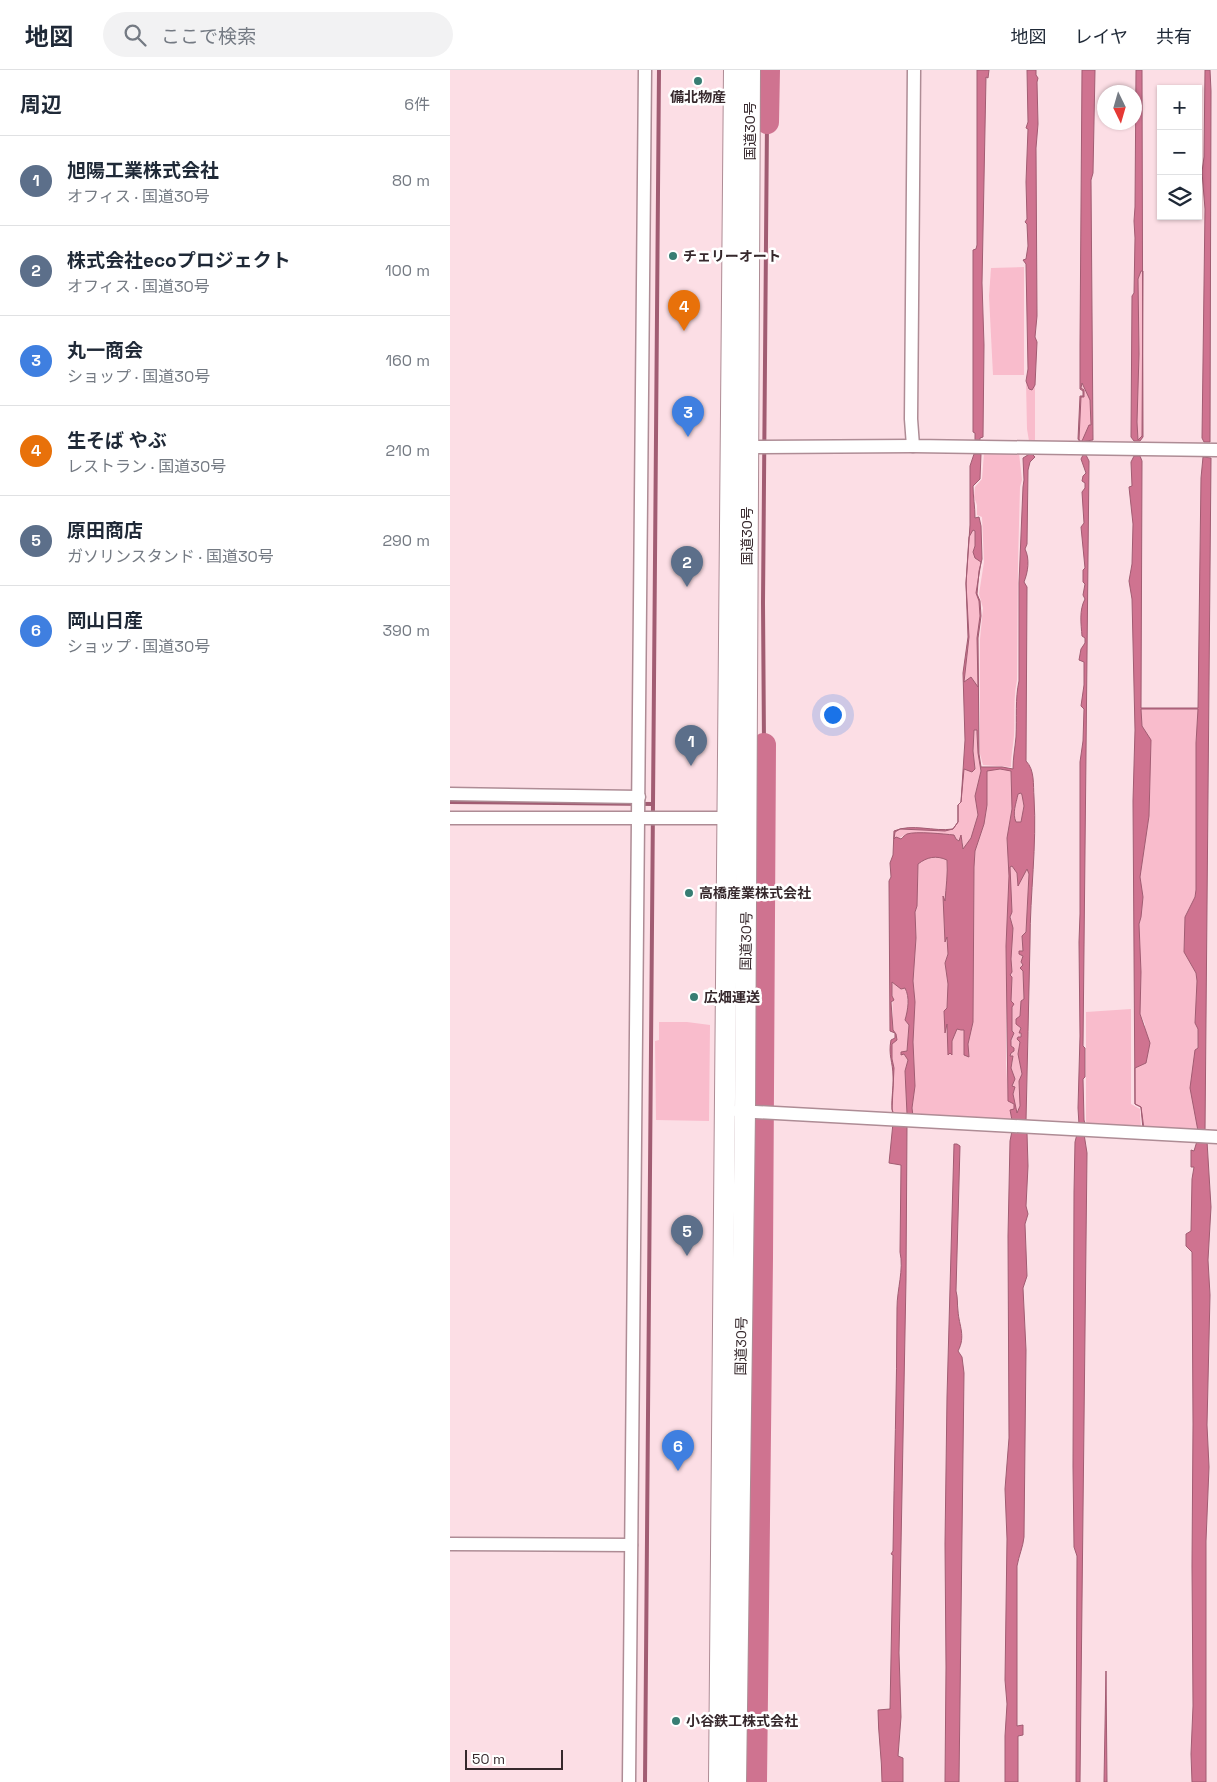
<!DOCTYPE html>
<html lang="ja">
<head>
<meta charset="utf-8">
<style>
	body { margin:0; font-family:"Space Grotesk","Noto Sans JP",sans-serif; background:#f2f2f3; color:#1f2937 }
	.controls { position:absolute; right:15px; top:15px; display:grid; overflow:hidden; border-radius:0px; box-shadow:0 1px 4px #0004 }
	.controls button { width:45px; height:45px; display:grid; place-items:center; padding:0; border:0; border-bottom:1px solid #e0e1e3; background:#fff; color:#1f2937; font:25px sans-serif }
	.compass { position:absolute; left:647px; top:15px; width:45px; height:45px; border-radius:50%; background:#fff; box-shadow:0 1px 4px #0004; rotate:175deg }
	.scale { position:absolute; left:15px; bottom:12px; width:98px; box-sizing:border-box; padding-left:5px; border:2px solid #36282c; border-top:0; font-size:14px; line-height:18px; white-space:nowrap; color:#36282c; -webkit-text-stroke:4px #fff; paint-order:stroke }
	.you { position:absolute; left:382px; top:644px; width:18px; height:18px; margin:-12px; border:4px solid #fff; border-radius:50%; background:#1a73e8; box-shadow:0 0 0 8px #1a73e833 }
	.badge { display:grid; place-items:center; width:32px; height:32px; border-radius:50%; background:#d93025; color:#fff; font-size:16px; font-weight:700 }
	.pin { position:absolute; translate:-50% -41px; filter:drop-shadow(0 1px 2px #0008) }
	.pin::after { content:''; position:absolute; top:26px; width:18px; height:15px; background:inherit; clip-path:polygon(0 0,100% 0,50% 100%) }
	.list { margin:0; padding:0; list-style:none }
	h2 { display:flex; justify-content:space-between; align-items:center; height:65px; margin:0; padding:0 20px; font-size:21px }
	h2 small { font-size:16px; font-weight:400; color:#747a83 }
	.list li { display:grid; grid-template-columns:32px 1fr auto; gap:15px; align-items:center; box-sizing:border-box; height:90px; padding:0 20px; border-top:1px solid #e0e1e3 }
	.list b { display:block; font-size:19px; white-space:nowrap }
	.list p { margin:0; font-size:16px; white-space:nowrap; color:#747a83 }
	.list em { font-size:16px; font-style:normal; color:#747a83 }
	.icon { flex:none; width:28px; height:28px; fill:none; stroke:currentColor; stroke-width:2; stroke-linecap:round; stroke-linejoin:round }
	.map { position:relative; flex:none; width:767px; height:1712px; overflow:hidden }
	header { display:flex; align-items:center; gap:30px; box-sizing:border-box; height:70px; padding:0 25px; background:#fff; border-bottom:1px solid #e0e1e3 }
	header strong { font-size:24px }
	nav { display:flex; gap:28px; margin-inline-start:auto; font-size:18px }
	.search { width:350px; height:45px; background:#f2f2f3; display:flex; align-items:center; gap:12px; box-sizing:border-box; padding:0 18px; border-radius:28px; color:#747a83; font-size:19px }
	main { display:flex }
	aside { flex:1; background:#fff }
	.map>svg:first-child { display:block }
	.green { fill:#f9bccc }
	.water { fill:#cf7390; stroke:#a15c72; fill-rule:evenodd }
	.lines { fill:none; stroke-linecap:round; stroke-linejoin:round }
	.stream { stroke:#a15c72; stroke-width:4 }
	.river { stroke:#cf7390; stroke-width:24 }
	.minor-casing { stroke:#ae8c95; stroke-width:15 }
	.trunk-casing { stroke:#ae8c95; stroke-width:22 }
	.minor { stroke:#fff; stroke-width:12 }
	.trunk { stroke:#fff; stroke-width:20 }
	.poi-dot { fill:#387d73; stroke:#fff; stroke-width:2 }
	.labels { text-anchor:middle; stroke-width:5; stroke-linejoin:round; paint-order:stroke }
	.poi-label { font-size:14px; font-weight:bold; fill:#36282c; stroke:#fff; text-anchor:start }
	.street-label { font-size:14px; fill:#36282c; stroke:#fff }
</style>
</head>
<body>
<header>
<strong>地図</strong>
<div class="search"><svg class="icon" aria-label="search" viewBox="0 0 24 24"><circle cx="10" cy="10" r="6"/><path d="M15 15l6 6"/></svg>ここで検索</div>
<nav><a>地図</a><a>レイヤ</a><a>共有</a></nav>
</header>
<main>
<aside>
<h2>周辺<small>6件</small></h2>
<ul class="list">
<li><span class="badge" style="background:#5c6f8a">1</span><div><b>旭陽工業株式会社</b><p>オフィス · 国道30号</p></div><em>80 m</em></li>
<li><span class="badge" style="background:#5c6f8a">2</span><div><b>株式会社ecoプロジェクト</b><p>オフィス · 国道30号</p></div><em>100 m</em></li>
<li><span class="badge" style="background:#3f7fe0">3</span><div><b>丸一商会</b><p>ショップ · 国道30号</p></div><em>160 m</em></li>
<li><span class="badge" style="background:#e8710a">4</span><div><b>生そば やぶ</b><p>レストラン · 国道30号</p></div><em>210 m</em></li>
<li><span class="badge" style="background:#5c6f8a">5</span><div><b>原田商店</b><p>ガソリンスタンド · 国道30号</p></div><em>290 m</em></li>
<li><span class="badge" style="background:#3f7fe0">6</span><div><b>岡山日産</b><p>ショップ · 国道30号</p></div><em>390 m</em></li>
</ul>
</aside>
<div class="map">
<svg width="767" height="1712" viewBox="0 0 767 1712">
	<rect width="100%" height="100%" fill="#fcdee5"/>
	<g class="green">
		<polygon points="574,197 574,305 543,305 539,226 541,198"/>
		<polygon points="691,201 693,201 692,367 688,370 687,352 688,209"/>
		<polygon points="576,312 579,320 582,320 585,315 585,370 579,371 577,359"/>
		<polygon points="631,312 640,330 641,356 639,355 633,371 629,369 631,327 634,327"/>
		<path d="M 534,383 L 569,383 L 572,410 L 570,417 L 568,492 L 567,610 C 563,629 565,647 564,666 C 563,677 561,686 561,697 L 533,695 L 530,684 L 530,569 L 533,538 L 529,524 L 534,492 L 532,447 L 527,445 L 527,435 L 524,427 L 525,417 L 532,409 Z"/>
		<polygon points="523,460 525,460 525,476 523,482 531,491 526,523 529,531 530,546 527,568 528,617 514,612 519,567 516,513 519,467"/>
		<polygon points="691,638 748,639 746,673 746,820 745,827 735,847 734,882 746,903 747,911 745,953 748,958 746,1043 748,1062 694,1059 691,1037 685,1034 685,998 696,993 695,954 690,944 691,902 689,854 691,847 693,827 690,807 699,746 701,670 692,656"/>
		<path d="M 524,660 L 527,660 L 527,663 L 528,683 L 531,701 L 525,726 L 528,745 L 521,768 L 513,780 L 513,772 C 508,770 503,766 498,765 C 493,763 464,762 458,764 C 453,765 450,769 444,770 L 445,762 L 450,759 L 495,761 L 503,759 L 508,752 L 508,735 L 511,732 L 514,698 L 525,699 L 523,681 Z"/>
		<path d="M 550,699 L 562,701 L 562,739 L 557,768 L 559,797 L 562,796 L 567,803 L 568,815 L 577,798 L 579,804 L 576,862 L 572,866 L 573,881 L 569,881 L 573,885 L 571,892 C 575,902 572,918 574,929 L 571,931 C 571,948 570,965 570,982 C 570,989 573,995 572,1001 C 572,1006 569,1012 569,1017 C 570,1026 571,1034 567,1043 L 563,1024 L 565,1019 L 562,1017 L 561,998 L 563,990 C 558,983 561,970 564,963 L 562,961 L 560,905 C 562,899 560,895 561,889 C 561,865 562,842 560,818 L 556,876 L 556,994 L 558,1026 L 564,1034 L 564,1039 L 562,1050 L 463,1046 L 462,1038 L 465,1016 L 463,972 L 465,932 L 463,911 L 466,868 L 465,842 L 467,836 L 468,794 C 477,787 486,785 497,790 C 498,804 496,818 495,832 L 493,828 L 495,870 L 497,864 L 498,884 L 495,893 L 498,914 L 497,951 L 498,985 L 500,983 L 502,984 L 502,971 L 507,958 L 514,959 L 514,984 L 519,986 L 518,974 L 523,952 L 524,797 L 525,781 L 534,754 L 537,735 L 537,700 Z"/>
		<polygon points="570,723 572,725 574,736 571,753 566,752 563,746 568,724"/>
		<path d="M 442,911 L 455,917 C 459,927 458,940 455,950 L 459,955 L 457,981 L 451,985 L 454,984 L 458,990 L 455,1001 L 457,1044 L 444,1045 L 442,1039 L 444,998 L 442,989 L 442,974 L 447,969 L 446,964 L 443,960 Z"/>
		<polygon points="681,939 681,1034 690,1039 691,1059 637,1056 636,1051 636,942"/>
		<polygon points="209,952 237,952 260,955 259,1051 206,1050 205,971 209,970"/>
	</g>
	<g class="water">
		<polygon points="527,0 539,0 538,8 536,7 532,213 534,275 533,367 530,368 530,370 525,370 525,363 523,362 523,180 526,179 527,175"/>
		<polygon points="577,0 586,0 586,5 588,8 587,12 588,54 586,78 587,246 585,267 587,272 585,315 582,320 579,319 576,311 578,299 576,194 573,190 576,189 578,176 577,154 575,152 577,149 576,112 578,59 576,58 578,52"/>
		<path d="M 632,0 L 645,0 L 643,103 L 641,110 L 643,370 L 630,372 L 628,369 L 630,326 L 633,326 L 633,321 L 630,319 L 630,275 ZM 632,313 L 640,330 L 641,355 L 639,355 L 632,371 L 630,371 L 629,369 L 631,327 L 634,327 L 634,320 L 631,318 Z"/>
		<path d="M 686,0 L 692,0 L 693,367 L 690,371 L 684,371 L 681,367 L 682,226 L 684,223 L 685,168 L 684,151 L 685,137 ZM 691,201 L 693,201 L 692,366 L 688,370 L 687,352 L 689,284 L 688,209 Z"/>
		<polygon points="755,0 760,0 761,21 760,372 754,372 752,368 755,139 752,102 754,87"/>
		<path d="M 581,383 L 585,387 L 580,392 L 578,400 L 577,474 L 575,479 C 580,489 578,502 574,512 L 577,517 L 576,691 C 585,700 583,715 584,727 C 587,776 580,823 580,872 C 579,932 577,991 576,1051 L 458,1045 L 448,1047 L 443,1045 C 440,1032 444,1019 443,1006 C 443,992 438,985 441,970 L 445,968 L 445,963 L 440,961 L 439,811 L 441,807 L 440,793 L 443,785 L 444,761 C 462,753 484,762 503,759 L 508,752 L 508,735 L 511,732 L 515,670 L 513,603 L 518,567 L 516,514 L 520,455 L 520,396 L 524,384 L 531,384 L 530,409 L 523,416 C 523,427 525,436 525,448 L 529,447 L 531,456 L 532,489 L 529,501 L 527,524 L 530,531 L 531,546 L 528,568 L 529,684 L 531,697 L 552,697 L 563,699 C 563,688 565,678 566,667 C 567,648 565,629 569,611 L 569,513 L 573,417 L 574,410 L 573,388 ZM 523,460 L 525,461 L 525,476 L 523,482 L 525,488 L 531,492 L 526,523 L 529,531 L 530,546 L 527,568 L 528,617 L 521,607 L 514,612 L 519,567 L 516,513 L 519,467 ZM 524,660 L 527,660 L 527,663 L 528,683 L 531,701 L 525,726 L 528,745 L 521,768 L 513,779 L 511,765 L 509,771 L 506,769 L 504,765 C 494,764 466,761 457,764 C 455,765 453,767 451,769 L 446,767 L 444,769 L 445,762 L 450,759 L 495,761 L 503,759 L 508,752 L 508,735 L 511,732 L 514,699 L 522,702 L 525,699 L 523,681 ZM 550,699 L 561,701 L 562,739 L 557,768 L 559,806 L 556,876 L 558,1031 L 564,1034 L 564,1039 L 560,1040 L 562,1050 L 463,1046 L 462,1038 L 465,1016 L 463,972 L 465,932 L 463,911 L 466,868 L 465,842 L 467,836 L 468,794 C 477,787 486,785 497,790 C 498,803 496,817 495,831 L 493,826 L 495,872 L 497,867 L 498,884 L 495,893 L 498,914 L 497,938 L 494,941 L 495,963 L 497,954 L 498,985 L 500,983 L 502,985 L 502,971 L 507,959 L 511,960 L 514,960 L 514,985 L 519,987 L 518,974 L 523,952 L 524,797 L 525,781 L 534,754 L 537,735 L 537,701 ZM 571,723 L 572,725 L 574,736 L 571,752 L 566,752 C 562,743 566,734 568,724 ZM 562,796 L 567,803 L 568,816 L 577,799 L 579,804 L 576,862 L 572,866 L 573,881 L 569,881 L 569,884 L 573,886 L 571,892 L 573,895 L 570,898 L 573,901 L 574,929 L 571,931 L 570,946 L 566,949 L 566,954 L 571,958 L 569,963 L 571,963 L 571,967 L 568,967 L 567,969 L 570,972 L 568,984 L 572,1004 L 569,1011 L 570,1036 L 567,1043 L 563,1024 L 565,1017 L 562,1016 L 565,1009 L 561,998 L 563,986 L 560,986 L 561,983 L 564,981 L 564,978 L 561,976 L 561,970 L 564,963 L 562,961 L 562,937 L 564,934 L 561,931 L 562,907 L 560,905 L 562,902 L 561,889 L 563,858 L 560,847 L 562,842 L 560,797 ZM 442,912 L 451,919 L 455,918 C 460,927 458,940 455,950 L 459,955 L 457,981 L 451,982 L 451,985 L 454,984 L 458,990 L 455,1001 L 457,1044 L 448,1046 L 444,1045 L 442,1039 L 444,998 L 442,989 L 442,974 L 447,970 L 446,964 L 443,960 L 441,932 L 444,930 L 442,926 Z"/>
		<path d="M 633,385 L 636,385 L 639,391 L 633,976 L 635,978 L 635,1007 L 633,1009 L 634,1050 L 635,1054 L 629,1055 L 628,1038 L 630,966 L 629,872 L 630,844 L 630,692 L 633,671 L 634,639 L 631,636 L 634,615 L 634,592 L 629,590 L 631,579 L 635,573 L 635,568 L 632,566 C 631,554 629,540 635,529 L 633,525 L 635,514 L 633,512 L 633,500 L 635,498 L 631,457 L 634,453 L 632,422 L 635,418 L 635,413 L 632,411 L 633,406 L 636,403 L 631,389 Z"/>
		<path d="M 684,386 L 690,386 L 692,391 L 691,638 L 748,638 L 751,408 L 753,387 L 761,388 L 755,1062 L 693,1059 L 691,1037 L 685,1034 L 683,731 L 685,660 L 682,529 L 679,511 L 682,494 L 683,454 L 679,417 L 682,416 L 681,392 ZM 691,639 L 748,639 L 746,673 L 746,820 L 745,827 L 735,847 L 734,882 L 746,903 L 747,911 L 745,953 L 748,959 L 748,978 L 745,980 L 740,1018 L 748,1061 L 694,1059 L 691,1037 L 685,1034 L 685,998 L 696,993 L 700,973 L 690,944 L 691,902 L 689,854 L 691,847 L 693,827 L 690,807 L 699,746 L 701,670 L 692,656 Z"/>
		<path d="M 443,1053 L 457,1055 L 456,1209 L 449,1583 L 451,1647 L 448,1686 L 453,1688 L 453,1712 L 432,1712 C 432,1688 428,1664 428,1640 L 440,1639 L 443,1485 L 441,1484 L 443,1481 C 444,1400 447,1319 447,1238 C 447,1219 454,1200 450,1182 L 451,1095 L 439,1093 Z"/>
		<path d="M 562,1061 L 577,1063 L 578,1096 L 576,1136 L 578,1144 L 575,1154 L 577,1206 L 573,1218 L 576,1280 L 574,1467 C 573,1477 569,1485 567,1496 L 567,1656 L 573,1655 L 573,1665 L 568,1666 L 568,1712 L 555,1712 L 555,1666 L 557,1634 L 555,1610 L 557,1469 L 555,1419 L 559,1368 L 558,1166 L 560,1071 Z"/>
		<polygon points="627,1064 634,1064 637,1083 630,1712 626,1712 627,1486 624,1477 623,1396 624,1122 625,1072"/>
		<polygon points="747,1071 757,1071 761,1137 758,1190 760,1225 757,1355 759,1397 756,1471 756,1712 742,1712 741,1684 743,1636 742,1496 743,1354 742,1182 736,1176 736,1164 741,1161 742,1109 744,1097 741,1097 741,1080 744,1081"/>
		<path d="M 504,1074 L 507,1074 L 510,1076 L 506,1221 C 508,1228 507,1234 508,1241 C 509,1256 516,1266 508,1281 L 512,1287 L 514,1303 L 509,1712 L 495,1712 L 496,1597 L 495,1474 L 497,1327 Z"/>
		<polygon points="656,1601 657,1712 654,1712"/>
	</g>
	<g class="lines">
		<g class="stream">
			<polyline points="314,675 313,533 317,52"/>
			<polyline points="0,732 203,734"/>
			<polyline points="195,1712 209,0"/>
		</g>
		<g class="river">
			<polyline points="317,52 318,0"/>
			<polyline points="305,1712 311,1188 314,675"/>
		</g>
		<defs>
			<g id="minor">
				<polyline points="464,0 461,349 463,376 767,380"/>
				<polyline points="298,377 463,376"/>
				<polyline points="0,724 189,727"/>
				<polyline points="0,748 282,748"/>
				<polyline points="288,1041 767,1067"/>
				<polyline points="0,1474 181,1475"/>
				<polyline points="179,1712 195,0"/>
			</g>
			<g id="trunk">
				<polyline points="269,1712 284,0"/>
				<polyline points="286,1712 295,1041 300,0"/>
			</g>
		</defs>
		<use href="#minor" class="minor-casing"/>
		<use href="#trunk" class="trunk-casing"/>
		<use href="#minor" class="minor"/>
		<use href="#trunk" class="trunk"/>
	</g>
	<g class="poi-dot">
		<circle cx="248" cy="11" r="5"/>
		<circle cx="223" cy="186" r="5"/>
		<circle cx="239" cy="823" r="5"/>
		<circle cx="244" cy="927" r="5"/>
		<circle cx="226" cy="1651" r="5"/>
	</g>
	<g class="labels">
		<g class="poi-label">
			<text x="248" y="32" text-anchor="middle">備北物産</text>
			<text x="233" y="191">チェリーオート</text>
			<text x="249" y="828">高橋産業株式会社</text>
			<text x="254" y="932">広畑運送</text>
			<text x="236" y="1656">小谷鉄工株式会社</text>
		</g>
		<g class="street-label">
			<text transform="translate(300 61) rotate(-90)" y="5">国道30号</text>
			<text transform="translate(297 466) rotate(-90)" y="5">国道30号</text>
			<text transform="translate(296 871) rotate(-89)" y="5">国道30号</text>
			<text transform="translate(291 1276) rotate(-89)" y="5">国道30号</text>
		</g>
	</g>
</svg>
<div class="controls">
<button>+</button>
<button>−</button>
<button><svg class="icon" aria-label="layers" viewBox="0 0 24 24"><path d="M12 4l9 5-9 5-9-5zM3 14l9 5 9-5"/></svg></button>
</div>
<svg class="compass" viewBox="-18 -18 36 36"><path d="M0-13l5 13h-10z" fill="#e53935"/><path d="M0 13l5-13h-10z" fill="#747a83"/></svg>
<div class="scale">50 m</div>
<div class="you"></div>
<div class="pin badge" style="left:241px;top:696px;background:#5c6f8a">1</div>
<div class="pin badge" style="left:237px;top:517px;background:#5c6f8a">2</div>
<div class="pin badge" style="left:238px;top:367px;background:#3f7fe0">3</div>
<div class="pin badge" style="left:234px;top:261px;background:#e8710a">4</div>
<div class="pin badge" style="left:237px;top:1186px;background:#5c6f8a">5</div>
<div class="pin badge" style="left:228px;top:1401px;background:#3f7fe0">6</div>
</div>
</main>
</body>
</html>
